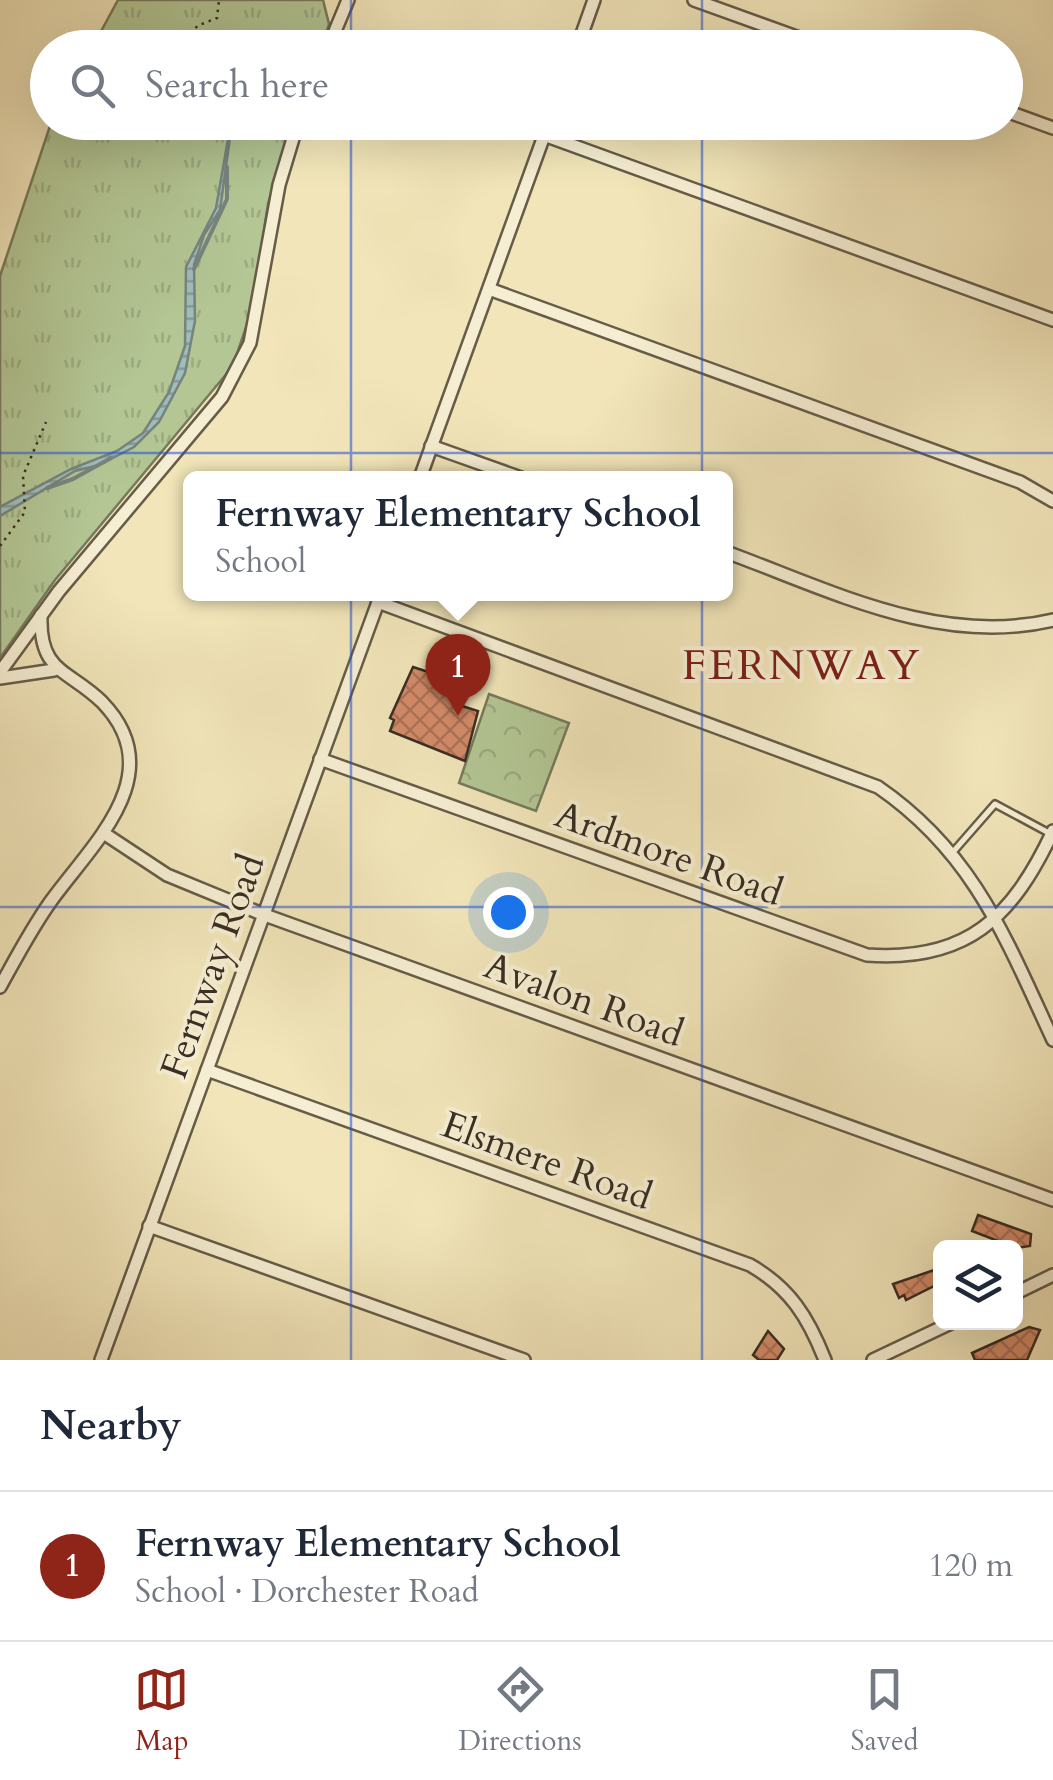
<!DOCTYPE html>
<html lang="en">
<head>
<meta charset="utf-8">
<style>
	body { margin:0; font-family:Cardo,serif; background:#f6f6f7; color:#1f2937 }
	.controls { position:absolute; right:30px; bottom:30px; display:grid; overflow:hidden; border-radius:15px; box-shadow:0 10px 40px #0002 }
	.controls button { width:90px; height:90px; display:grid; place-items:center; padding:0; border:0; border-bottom:2px solid #e0e1e3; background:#fff; color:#1f2937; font:50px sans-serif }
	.you { position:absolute; left:508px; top:912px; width:35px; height:35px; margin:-25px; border:8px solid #fff; border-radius:50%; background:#1a73e8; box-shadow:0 0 0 15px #1a73e833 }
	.badge { display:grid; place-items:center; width:65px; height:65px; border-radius:50%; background:#8f2418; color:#fff; font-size:32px; font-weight:700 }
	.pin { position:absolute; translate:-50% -82px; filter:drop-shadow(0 2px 5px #0008) }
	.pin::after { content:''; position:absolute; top:52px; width:35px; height:30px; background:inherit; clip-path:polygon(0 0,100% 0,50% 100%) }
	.popup { position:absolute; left:183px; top:471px; width:550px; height:130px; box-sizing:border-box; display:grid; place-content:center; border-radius:15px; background:#fff; filter:drop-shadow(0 2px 8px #0005); font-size:32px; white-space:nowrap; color:#747a83 }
	.popup b { font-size:38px; color:#1f2937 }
	.popup::after { content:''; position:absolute; left:50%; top:100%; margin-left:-20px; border:20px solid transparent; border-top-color:#fff }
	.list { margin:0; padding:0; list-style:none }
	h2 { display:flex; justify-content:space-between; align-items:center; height:130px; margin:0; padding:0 40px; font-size:42px }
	h2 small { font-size:32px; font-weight:400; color:#747a83 }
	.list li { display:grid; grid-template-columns:65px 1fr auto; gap:30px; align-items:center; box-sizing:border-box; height:150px; padding:0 40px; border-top:2px solid #e0e1e3 }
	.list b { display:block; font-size:38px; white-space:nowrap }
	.list p { margin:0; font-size:32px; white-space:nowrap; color:#747a83 }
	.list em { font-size:32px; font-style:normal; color:#747a83 }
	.icon { flex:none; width:55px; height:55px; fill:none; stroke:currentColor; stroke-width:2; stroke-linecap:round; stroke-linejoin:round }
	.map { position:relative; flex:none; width:1053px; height:1360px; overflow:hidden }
	.search { position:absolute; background:#fff; box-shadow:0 10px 40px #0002; left:30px; right:30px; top:30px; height:110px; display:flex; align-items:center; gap:25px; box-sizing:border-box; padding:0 35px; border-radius:55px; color:#747a83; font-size:38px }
	.sheet { height:280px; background:#fff }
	nav { display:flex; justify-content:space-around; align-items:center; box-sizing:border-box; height:140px; border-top:2px solid #e0e1e3; background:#fff; font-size:28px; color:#747a83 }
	nav a { display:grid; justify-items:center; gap:5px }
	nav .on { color:#8f2418 }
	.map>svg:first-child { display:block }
	.grass { fill:url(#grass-tufts); stroke:#767a5c; stroke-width:2.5 }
	.park { fill:url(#park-crowns); stroke:#767a5c; stroke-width:2.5 }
	.water { fill:url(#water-rules); stroke:#76847e; stroke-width:2.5 }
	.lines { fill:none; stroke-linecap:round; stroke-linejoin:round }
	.stream { stroke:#76847e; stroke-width:4 }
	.building { fill:url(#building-cross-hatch); stroke:#382e23; stroke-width:2.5 }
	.lane-casing { stroke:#665c48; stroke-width:10 }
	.street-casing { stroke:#665c48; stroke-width:16 }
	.path { stroke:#382e23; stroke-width:2.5; stroke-dasharray:2.5 5; stroke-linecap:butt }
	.lane { stroke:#f6eed2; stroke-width:5 }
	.street { stroke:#f6eed2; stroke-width:11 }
	.grid { fill:none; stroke:#1d4ed8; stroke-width:2.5; stroke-opacity:0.55 }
	.labels { text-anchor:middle; stroke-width:8; stroke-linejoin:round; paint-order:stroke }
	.street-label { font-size:38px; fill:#382e23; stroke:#f6eed2 }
	.quarter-label { font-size:42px; letter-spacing:2.5px; fill:#7a1f14; stroke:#f6eed2 }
</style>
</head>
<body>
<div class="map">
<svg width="1053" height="1360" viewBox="0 0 1053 1360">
	<defs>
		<pattern id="grass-tufts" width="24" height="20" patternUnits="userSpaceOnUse" patternTransform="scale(2.5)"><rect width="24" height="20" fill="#b3c694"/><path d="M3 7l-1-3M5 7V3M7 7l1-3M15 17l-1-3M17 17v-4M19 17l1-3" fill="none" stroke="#9baa7f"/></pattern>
		<pattern id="park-crowns" width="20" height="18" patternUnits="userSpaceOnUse" patternTransform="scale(2.5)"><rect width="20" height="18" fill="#b3c694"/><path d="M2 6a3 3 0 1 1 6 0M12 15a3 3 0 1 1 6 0" fill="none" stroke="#9baa7f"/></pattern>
		<pattern id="water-rules" width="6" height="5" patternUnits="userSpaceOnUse" patternTransform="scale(2.5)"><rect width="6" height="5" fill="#9fbdba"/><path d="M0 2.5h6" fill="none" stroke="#839a97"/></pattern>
		<pattern id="building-cross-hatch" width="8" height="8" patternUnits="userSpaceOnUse" patternTransform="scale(2.5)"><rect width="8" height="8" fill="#d38b69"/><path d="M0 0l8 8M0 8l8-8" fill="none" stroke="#ac7256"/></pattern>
	</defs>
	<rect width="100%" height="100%" fill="#f1e5b9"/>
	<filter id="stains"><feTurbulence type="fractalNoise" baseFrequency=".002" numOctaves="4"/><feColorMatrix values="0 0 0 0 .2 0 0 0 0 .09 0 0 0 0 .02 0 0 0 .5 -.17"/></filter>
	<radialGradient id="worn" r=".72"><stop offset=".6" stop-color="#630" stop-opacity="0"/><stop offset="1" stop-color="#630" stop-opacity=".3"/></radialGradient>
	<g class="grass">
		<polygon points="118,0 323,0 329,24 322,47 92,48"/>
		<polygon points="51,123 291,123 268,204 252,309 233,366 55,580 0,658 0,276"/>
	</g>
	<polygon class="park" points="489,694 569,723 536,811 459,783"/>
	<polygon class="water" points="224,123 232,123 220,210 204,235 194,265 195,321 185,373 159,422 134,447 99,465 75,471 0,516 0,507 71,469 117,451 143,433 169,392 185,346 186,267 216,208 228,139"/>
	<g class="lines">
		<g class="stream">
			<polyline points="194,269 227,199 227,167"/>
			<polyline points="47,488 73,479 111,458"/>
		</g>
	</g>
	<g class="building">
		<polygon points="413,667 469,685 462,706 478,711 465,761 390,731 394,720 390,718"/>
		<polygon points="978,1215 1031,1234 1030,1246 1016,1248 972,1231"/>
		<polygon points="940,1268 940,1283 906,1300 904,1295 899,1298 893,1284"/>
		<polygon points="1029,1327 1040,1330 1027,1360 975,1360 972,1353"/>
		<polygon points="768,1331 784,1349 777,1360 759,1360 753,1355"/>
	</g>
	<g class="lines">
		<defs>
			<polyline id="lane" points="953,852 995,804 1049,833"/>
			<g id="street">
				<polyline points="694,0 827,48"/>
				<polyline points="328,48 348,0"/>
				<polyline points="577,48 594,0"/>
				<polyline points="1006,111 1053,128"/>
				<polyline points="544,135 1053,320"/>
				<polyline points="489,289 1020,482 1053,501"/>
				<polyline points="431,446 521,478"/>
				<polyline points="420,478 549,122"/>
				<path d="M 726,552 C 830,590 939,647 1053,620"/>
				<path d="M 378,602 L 878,787 C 974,853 1006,939 1053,1040"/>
				<polyline points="0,672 59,591 222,397 250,343 279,185 298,122"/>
				<polyline points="0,678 54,670"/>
				<path d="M 320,759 L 867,955 C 967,962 1012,918 1053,831"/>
				<polyline points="105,834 167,875 262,914 1053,1200"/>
				<path d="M 0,987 C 16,958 31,929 51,901 C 92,844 172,774 102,702 C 68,669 39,673 41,615"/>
				<path d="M 207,1070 L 750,1265 C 790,1288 808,1317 825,1360"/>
				<polyline points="149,1226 524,1360"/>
				<polyline points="1016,1293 1053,1275"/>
				<polyline points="101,1360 381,594"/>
				<polyline points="873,1360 953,1322"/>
			</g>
		</defs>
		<use href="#lane" class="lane-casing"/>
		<use href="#street" class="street-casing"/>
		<g class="path">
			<polyline points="185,48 197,26 217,18 219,0"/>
			<polyline points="0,546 25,512 23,476 46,422"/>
		</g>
		<use href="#lane" class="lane"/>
		<use href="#street" class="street"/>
	</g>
	<path class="grid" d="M 351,0 L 351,48M 702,0 L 702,48M 351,122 L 351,1360M 702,122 L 702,1360M 0,453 L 1053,453M 0,907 L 1053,907"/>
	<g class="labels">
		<g class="street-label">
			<text transform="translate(669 853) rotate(20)" y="13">Ardmore Road</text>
			<text transform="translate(212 966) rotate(-70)" y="13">Fernway Road</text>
			<text transform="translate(584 999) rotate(20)" y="13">Avalon Road</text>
			<text transform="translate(547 1160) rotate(20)" y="13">Elsmere Road</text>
		</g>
		<g class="quarter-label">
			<text x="802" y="679">FERNWAY</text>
		</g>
	</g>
	<rect width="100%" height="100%" filter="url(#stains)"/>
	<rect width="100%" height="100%" fill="url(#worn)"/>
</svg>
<div class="controls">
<button><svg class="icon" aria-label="layers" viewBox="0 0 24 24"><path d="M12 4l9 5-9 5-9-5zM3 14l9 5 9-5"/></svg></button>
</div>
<div class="you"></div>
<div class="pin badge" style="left:458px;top:716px">1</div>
<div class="popup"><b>Fernway Elementary School</b>School</div>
<div class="search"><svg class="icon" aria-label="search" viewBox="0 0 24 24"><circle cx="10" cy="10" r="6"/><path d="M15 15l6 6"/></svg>Search here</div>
</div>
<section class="sheet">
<h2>Nearby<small></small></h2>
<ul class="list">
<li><span class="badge">1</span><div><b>Fernway Elementary School</b><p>School · Dorchester Road</p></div><em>120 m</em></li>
</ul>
</section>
<nav>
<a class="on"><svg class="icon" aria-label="map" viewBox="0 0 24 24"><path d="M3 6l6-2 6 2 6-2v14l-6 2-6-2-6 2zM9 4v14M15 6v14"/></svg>Map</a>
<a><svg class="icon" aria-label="directions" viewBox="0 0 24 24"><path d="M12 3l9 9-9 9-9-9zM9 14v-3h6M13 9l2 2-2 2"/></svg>Directions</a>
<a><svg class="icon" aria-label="saved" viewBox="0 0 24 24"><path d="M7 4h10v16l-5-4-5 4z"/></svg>Saved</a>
</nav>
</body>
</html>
